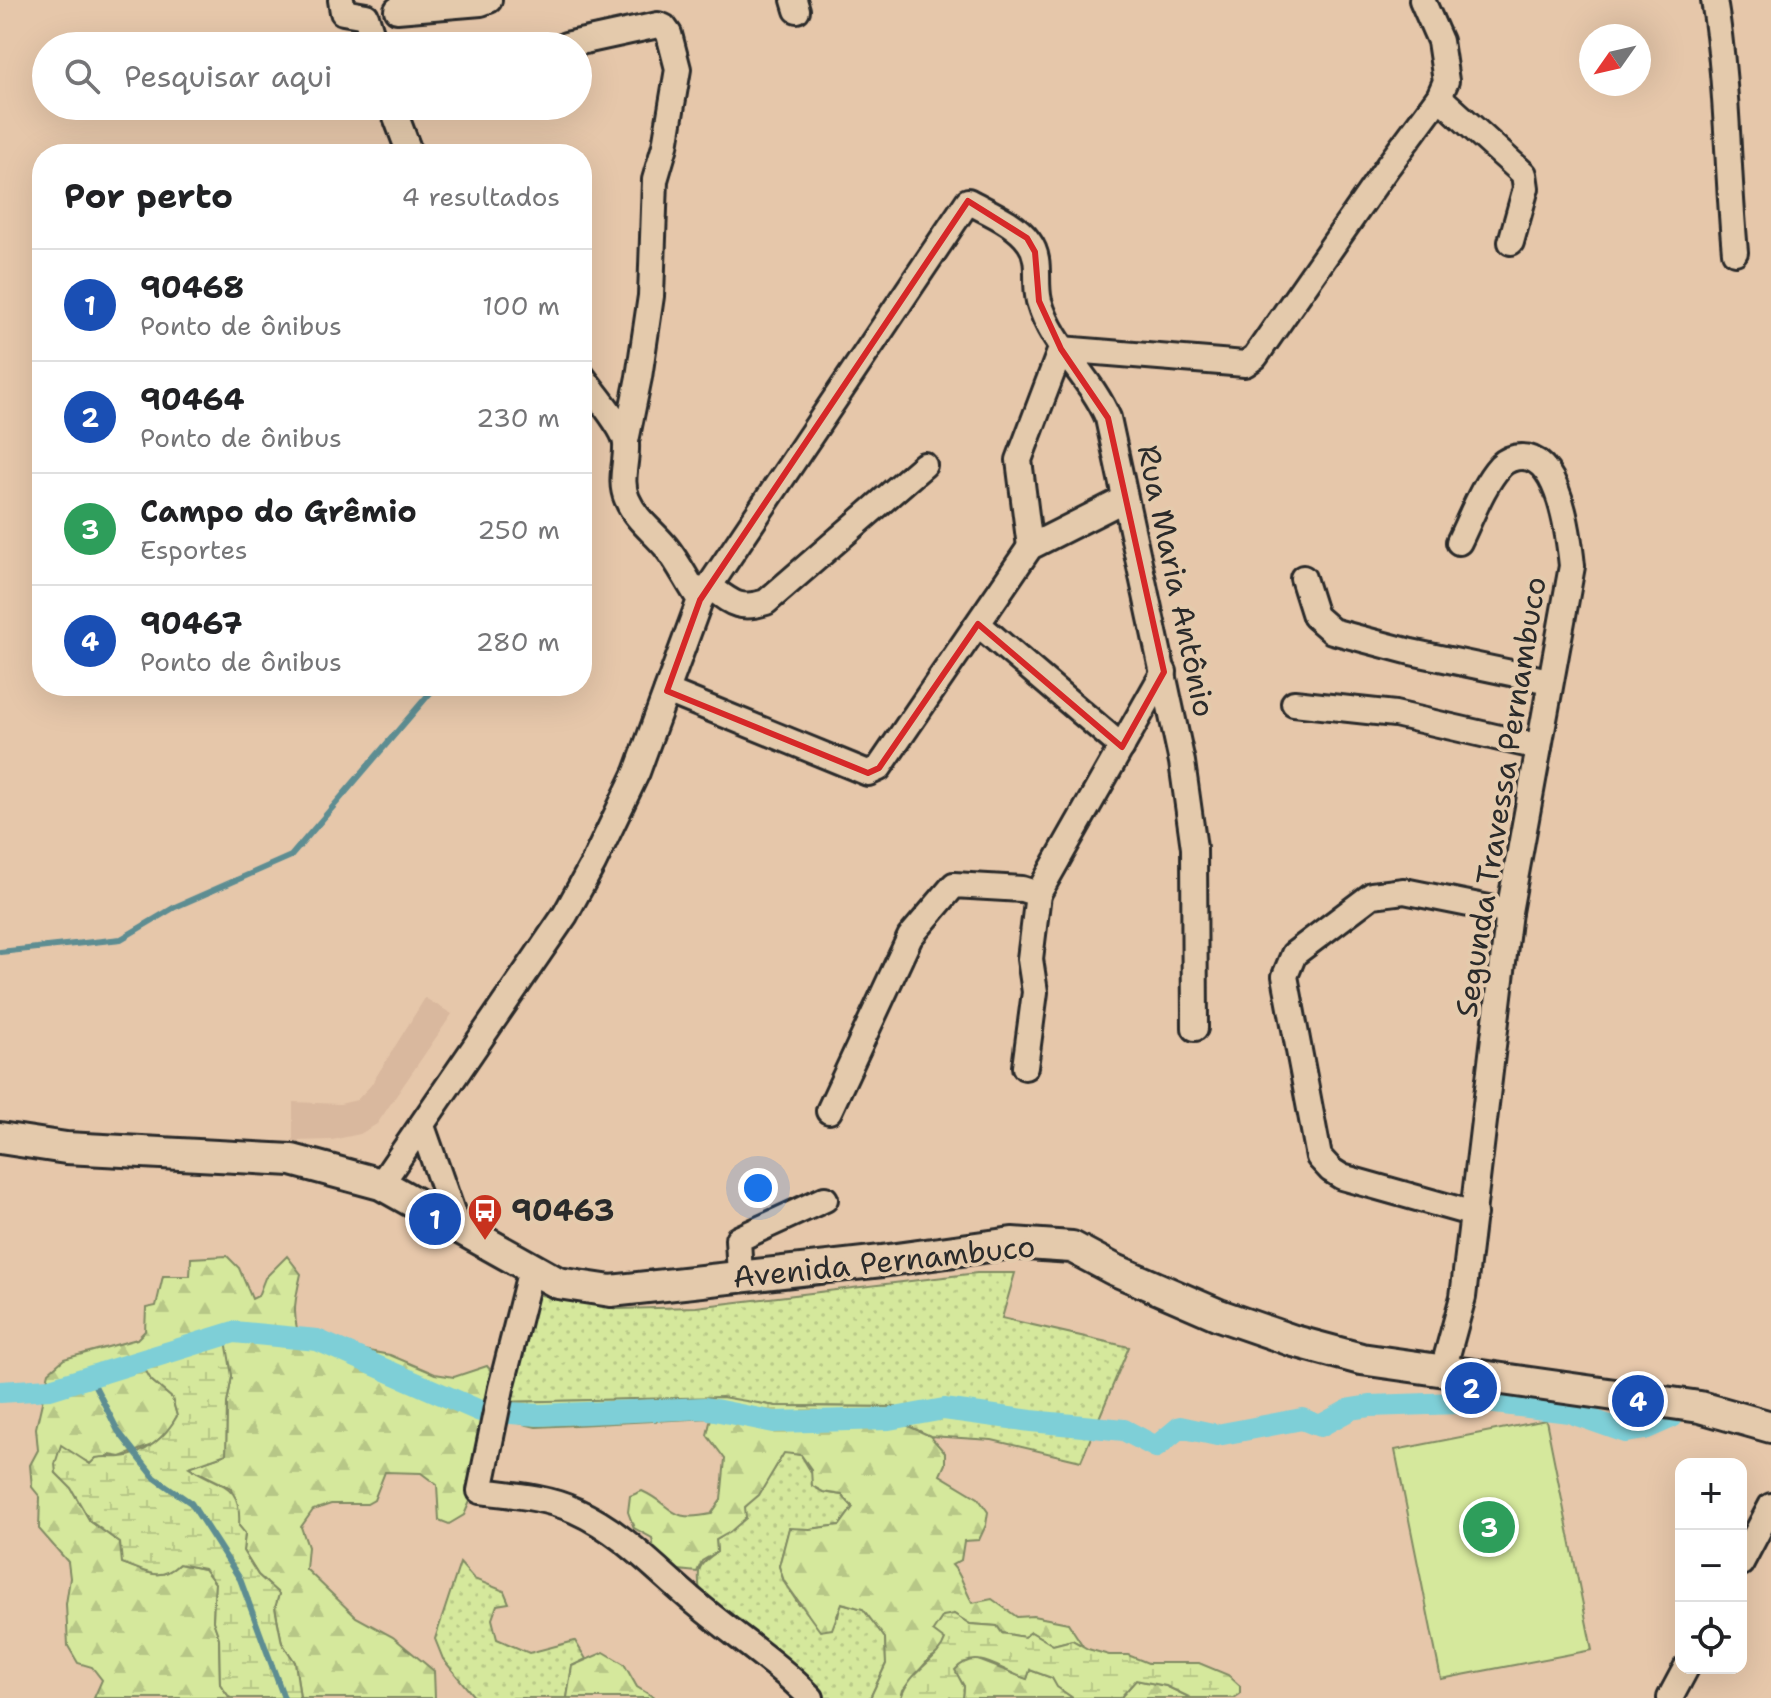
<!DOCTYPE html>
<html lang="pt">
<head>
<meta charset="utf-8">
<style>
	body { margin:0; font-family:"Shantell Sans",sans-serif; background:#f6f6f6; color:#202124 }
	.controls { position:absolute; right:24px; bottom:24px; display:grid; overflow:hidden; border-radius:16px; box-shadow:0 8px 32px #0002 }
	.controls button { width:72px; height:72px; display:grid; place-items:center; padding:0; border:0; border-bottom:2px solid #e0e0e0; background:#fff; color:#202124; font:40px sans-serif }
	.compass { position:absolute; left:1579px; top:24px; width:72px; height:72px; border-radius:50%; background:#fff; box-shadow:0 8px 32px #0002; rotate:236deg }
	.you { position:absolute; left:758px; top:1188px; width:28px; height:28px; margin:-20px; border:6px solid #fff; border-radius:50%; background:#1a73e8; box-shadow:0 0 0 12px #1a73e833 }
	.badge { display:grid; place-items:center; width:52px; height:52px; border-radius:50%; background:#db2777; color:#fff; font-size:26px; font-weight:700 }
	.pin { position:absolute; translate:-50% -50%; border:4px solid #fff; box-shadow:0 2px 8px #0006 }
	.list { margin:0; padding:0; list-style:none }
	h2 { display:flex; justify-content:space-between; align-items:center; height:104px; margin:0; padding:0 32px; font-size:34px }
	h2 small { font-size:26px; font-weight:400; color:#757577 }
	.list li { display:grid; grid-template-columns:52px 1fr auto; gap:24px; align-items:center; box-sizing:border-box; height:112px; padding:0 32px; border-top:2px solid #e0e0e0 }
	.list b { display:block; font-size:30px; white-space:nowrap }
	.list p { margin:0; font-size:26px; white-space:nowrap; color:#757577 }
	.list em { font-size:26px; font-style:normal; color:#757577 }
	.icon { flex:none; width:44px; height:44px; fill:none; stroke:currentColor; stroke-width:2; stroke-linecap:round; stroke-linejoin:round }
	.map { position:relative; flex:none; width:1771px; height:1698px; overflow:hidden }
	.search { position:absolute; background:#fff; box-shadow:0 8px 32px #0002; left:32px; top:32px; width:560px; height:88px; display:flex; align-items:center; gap:20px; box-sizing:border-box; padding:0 28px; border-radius:44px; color:#757577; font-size:30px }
	.panel { position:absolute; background:#fff; box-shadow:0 8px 32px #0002; left:32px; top:144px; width:560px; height:552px; border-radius:32px }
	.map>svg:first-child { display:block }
	.built { fill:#d9b89e }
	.grass { fill:url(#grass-dots); stroke:#808a64; stroke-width:2 }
	.forest { fill:url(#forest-firs); stroke:#808a64; stroke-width:2 }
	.wetland { fill:url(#wetland-marsh); stroke:#808a64; stroke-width:2 }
	.park { fill:#d5e89c; stroke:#808a64; stroke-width:2 }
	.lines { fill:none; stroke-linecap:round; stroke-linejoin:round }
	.stream { stroke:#5d8d92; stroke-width:6 }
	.canal { stroke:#7ecfd7; stroke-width:22 }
	.minor-casing { stroke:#2b2b2b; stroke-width:30 }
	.tertiary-casing { stroke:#2b2b2b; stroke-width:36 }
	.minor { stroke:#e4caac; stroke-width:24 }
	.tertiary { stroke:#e4caac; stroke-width:30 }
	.marked { fill:none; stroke:#d62828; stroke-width:6; stroke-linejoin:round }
	.labels { text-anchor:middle; stroke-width:8; stroke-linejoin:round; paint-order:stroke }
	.street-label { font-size:30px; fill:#2b2b2b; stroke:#e4caac }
	.poi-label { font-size:30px; font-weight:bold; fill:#2b2b2b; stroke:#e4caac; text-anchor:start }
</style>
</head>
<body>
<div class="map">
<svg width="1771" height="1698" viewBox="0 0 1771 1698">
	<defs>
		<pattern id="grass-dots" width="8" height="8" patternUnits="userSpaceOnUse" patternTransform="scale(2)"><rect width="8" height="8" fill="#d5e89c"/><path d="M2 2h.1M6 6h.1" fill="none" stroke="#b7c787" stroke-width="1.8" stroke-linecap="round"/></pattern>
		<pattern id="forest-firs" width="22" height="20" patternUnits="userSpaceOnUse" patternTransform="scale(2)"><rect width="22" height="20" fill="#d5e89c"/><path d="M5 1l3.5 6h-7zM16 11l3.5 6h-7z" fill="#b7c787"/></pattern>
		<pattern id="wetland-marsh" width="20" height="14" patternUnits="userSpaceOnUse" patternTransform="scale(2)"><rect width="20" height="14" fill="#d5e89c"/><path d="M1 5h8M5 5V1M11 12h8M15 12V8" fill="none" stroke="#b7c787"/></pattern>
	</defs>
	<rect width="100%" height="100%" fill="#e6c7aa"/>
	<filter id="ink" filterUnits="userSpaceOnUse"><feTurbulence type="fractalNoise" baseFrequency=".0125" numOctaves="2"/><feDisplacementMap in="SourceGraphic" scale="16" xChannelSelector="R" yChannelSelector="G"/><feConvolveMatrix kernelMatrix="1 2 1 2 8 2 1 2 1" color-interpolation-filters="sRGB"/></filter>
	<g filter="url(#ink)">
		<polygon class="built" points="425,998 452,1014 377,1124 360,1134 332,1140 293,1141 293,1102 340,1104 357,1100 371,1085"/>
		<g class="grass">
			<polygon points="977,1273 1015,1273 1002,1318 1129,1347 1081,1461 992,1440 930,1436 904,1424 896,1407 776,1406 722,1398 504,1402 535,1294 618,1309 696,1307"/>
			<path d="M 784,1452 L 801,1455 L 823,1492 L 842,1495 L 853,1507 L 840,1525 L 810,1529 L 789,1529 L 779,1566 L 784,1582 L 799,1605 L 838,1617 L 841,1603 L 863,1609 L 885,1638 L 886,1664 L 870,1698 L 823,1698 L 700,1597 C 699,1571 693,1568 717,1552 L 716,1540 C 735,1530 734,1520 746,1506 C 761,1490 774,1472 784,1452 Z"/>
			<polygon points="460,1563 474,1579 504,1591 509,1603 497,1605 492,1619 497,1639 529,1653 575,1641 586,1659 572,1666 567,1698 475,1698 443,1659 435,1639"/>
		</g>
		<g class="forest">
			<path d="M 227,1256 L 239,1268 L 252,1299 L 258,1296 L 265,1278 L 287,1256 L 301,1274 C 296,1296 292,1311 298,1333 L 325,1337 L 347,1347 L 390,1355 L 435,1374 L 454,1377 L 487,1366 L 496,1377 L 475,1490 L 464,1515 L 449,1524 L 439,1520 L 437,1485 L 421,1473 L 385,1472 L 374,1500 L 367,1504 L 331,1504 L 313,1510 L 301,1527 L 308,1547 L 306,1569 L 356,1617 L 393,1637 L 434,1671 L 435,1698 L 300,1698 L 295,1662 L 282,1643 L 275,1607 L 279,1594 L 258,1575 L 243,1551 L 245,1534 L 239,1526 L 231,1488 L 188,1467 L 226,1454 L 227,1403 L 232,1376 L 226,1352 L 151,1380 L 172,1398 L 177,1416 L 168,1432 L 152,1445 L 121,1457 L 110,1455 L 91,1464 L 81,1459 L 56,1473 L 71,1488 L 90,1521 L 120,1543 L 123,1563 C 145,1570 158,1584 179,1564 L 204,1569 L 215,1583 L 213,1620 L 219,1638 L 220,1684 L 230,1698 L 94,1698 L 102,1680 L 92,1667 L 78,1663 L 68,1646 L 66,1604 L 70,1578 L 68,1562 L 39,1529 L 40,1497 L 32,1487 L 30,1465 L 38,1450 L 36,1428 L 49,1372 L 64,1359 L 137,1339 L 145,1331 L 146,1308 L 156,1306 L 163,1276 L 190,1276 L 191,1258 Z"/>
			<path d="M 723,1415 L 759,1425 L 904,1424 L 930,1436 L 945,1453 L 945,1464 L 940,1475 L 978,1498 L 988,1512 L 986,1525 L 979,1540 L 964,1541 L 961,1560 L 952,1565 C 963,1576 964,1590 973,1603 L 992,1599 L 1017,1617 L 1033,1616 L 1068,1623 L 1083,1646 L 1072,1640 L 1053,1645 L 1032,1633 L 1024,1637 L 1002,1633 L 997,1626 L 970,1624 L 954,1614 L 941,1651 L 929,1659 L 903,1690 L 901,1698 L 870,1698 L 886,1664 L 885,1638 L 863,1609 L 842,1603 L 832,1629 L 820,1631 L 784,1581 L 779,1566 L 789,1528 L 810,1529 L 840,1525 L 853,1507 L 842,1495 L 823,1492 L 812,1486 L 811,1469 L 801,1455 L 784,1453 L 759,1495 L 745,1507 L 746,1518 L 730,1532 L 716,1540 L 717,1552 L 702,1561 L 697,1572 L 678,1570 L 656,1561 L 652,1538 L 634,1528 L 628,1512 L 630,1496 L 642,1491 C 675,1506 668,1523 711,1514 L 721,1500 L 725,1459 L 707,1435 L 711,1418 Z"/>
			<polygon points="604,1652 624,1664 637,1687 655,1698 567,1698 572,1666"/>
			<polygon points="973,1658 1027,1679 1030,1670 1052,1678 1058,1687 1073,1698 963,1698 964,1686 954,1670 963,1661"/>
			<polygon points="1136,1680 1166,1686 1191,1698 1120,1698"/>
		</g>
		<g class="wetland">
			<path d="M 225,1334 L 232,1376 L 227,1403 L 226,1454 L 189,1467 C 220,1488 242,1481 239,1526 L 245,1533 L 243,1551 L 258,1575 L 279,1594 L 275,1608 L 282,1643 L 295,1662 L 300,1698 L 230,1698 L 220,1684 L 219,1638 L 213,1621 L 215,1583 L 204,1569 L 179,1564 C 158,1584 145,1570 122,1563 L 120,1543 L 90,1521 L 71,1488 L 56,1473 L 55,1464 L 61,1445 L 90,1464 L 96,1458 C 105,1456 113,1458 121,1457 C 146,1455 166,1436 177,1416 L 172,1398 L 151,1380 L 141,1362 Z"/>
			<polygon points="722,1397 776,1406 896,1407 904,1424 788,1427 759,1425 723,1415 711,1418 536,1427 501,1419 504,1402"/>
			<path d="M 954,1614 L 970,1624 L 997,1626 L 1002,1633 L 1024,1637 L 1031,1632 L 1053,1645 L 1072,1640 L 1088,1649 L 1109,1655 L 1128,1655 L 1148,1663 L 1199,1663 L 1228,1675 L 1240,1686 L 1240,1694 L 1234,1698 L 1191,1698 L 1166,1686 L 1136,1680 L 1120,1698 L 1073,1698 L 1057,1687 L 1052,1678 L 1030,1670 L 1027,1679 C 1002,1672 976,1646 955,1670 L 964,1687 L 963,1698 L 901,1698 C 909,1670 938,1661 945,1640 L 933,1631 L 943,1616 Z"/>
		</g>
		<polygon class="park" points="1546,1420 1592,1650 1441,1679 1395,1450"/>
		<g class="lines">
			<g class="stream">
				<polyline points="0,952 121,939 175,907 291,856 436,686"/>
				<polyline points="91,1378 118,1431 155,1478 191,1503 240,1579 284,1698"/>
			</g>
			<polyline class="canal" points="0,1392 50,1389 234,1332 317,1340 480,1411 539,1415 705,1408 774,1422 889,1419 944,1409 1031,1421 1124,1430 1156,1447 1180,1427 1217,1435 1302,1419 1320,1426 1351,1409 1370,1406 1487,1402 1569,1412 1626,1432 1645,1429 1672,1417"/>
			<defs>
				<g id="minor">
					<polyline points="341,0 343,12 366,16 375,46"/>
					<polyline points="794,0 797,10"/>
					<path d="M 1714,0 C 1728,83 1727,168 1735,252"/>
					<polyline points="397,10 481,3 489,0"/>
					<polyline points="566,45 658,25 664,27 669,34 678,69 665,146 655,180 651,296 639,377 626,441"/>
					<polyline points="1439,97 1524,174 1526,188 1511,242"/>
					<polyline points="392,106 410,154"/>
					<polyline points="1030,547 1019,460 1061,349 1245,364 1255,357 1388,166 1439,97 1446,81 1440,41 1422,0"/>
					<polyline points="1303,578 1315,616 1332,631 1411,652 1549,681"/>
					<path d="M 709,586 C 731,602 738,611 766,602 L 924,465"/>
					<path d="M 700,600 L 968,201 C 988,212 1016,223 1029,242 C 1042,259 1034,281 1039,301 C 1052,347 1090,376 1108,418 L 1182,762 L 1194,848 L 1195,1028"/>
					<polyline points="978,624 1122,747"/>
					<polyline points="667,691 868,773 879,768 1030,547 1125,499"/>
					<polyline points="1294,703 1395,714 1539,747"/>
					<polyline points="1025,1067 1035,992 1030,959 1038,894"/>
					<polyline points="829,1111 910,937 954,885 1022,889 1038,894 1164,672"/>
					<polyline points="422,1126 457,1226"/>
					<path d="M 381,1184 L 565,915 L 593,864 L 637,772 L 700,600 C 688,583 679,563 666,547 C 652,530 636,520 627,499 C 619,481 627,463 626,444 C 625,428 592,390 582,376"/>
					<polyline points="1474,1214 1342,1177 1331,1170 1319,1157 1285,976 1294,954 1372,895 1404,891 1509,912"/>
					<path d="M 531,1269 L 501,1388 L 480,1491 C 512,1495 547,1497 576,1511 C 623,1532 658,1572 697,1604 C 735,1636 777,1663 811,1698"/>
					<polyline points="740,1276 738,1239 825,1199"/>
					<path d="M 1443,1370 L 1463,1297 L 1509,912 L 1572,566 C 1569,537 1560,457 1522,457 C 1514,457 1506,460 1500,466 C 1482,486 1471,518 1459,542"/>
					<polyline points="1741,1563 1771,1506"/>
					<polyline points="1670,1698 1686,1668"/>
				</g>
				<polyline id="tertiary" points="0,1138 66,1148 292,1160 381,1184 558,1283 611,1291 882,1261 1012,1243 1072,1247 1113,1269 1219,1315 1294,1341 1361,1359 1700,1407 1771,1427"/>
			</defs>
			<use href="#minor" class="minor-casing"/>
			<use href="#tertiary" class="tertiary-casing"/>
			<use href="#minor" class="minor"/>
			<use href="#tertiary" class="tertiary"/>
		</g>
	</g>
	<path class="marked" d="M 968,201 L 1027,238 L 1035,252 L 1039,301 L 1061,349 L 1108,418 L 1164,672 L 1122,747 L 978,624 L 879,768 L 868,773 L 667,691 L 700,600 Z"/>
	<defs>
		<symbol id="bus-pin" viewBox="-11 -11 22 30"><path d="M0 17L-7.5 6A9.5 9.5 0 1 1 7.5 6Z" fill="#c8321e" stroke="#e4caac"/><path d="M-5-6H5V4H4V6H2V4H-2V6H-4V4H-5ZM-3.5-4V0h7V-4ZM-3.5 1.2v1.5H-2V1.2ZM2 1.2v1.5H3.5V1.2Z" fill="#fff"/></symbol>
	</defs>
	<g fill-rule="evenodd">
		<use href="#bus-pin" x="465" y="1191" width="40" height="54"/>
	</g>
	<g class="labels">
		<g class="street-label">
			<text transform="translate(1176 581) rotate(78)" y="10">Rua Maria Antônio</text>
			<text transform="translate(1501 797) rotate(-81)" y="10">Segunda Travessa Pernambuco</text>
			<text transform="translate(884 1262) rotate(-6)" y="10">Avenida Pernambuco</text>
		</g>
		<g class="poi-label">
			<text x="511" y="1221">90463</text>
		</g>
	</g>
</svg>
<div class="controls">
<button>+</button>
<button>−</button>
<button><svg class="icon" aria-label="locate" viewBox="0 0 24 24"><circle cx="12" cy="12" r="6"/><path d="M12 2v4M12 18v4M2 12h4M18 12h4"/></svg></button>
</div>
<svg class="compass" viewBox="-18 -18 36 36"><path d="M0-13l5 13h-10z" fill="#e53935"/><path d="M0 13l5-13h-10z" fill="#757577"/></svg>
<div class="you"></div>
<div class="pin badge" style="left:435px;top:1219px;background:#1a4fb4">1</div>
<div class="pin badge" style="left:1471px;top:1388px;background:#1a4fb4">2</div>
<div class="pin badge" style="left:1489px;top:1527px;background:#2e9e5b">3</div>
<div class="pin badge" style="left:1638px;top:1401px;background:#1a4fb4">4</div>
<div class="search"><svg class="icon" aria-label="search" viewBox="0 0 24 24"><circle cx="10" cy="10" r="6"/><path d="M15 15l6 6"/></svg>Pesquisar aqui</div>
<section class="panel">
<h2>Por perto<small>4 resultados</small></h2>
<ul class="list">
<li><span class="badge" style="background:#1a4fb4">1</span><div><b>90468</b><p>Ponto de ônibus</p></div><em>100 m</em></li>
<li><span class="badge" style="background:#1a4fb4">2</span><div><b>90464</b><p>Ponto de ônibus</p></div><em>230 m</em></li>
<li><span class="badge" style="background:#2e9e5b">3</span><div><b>Campo do Grêmio</b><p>Esportes</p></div><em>250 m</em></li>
<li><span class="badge" style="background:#1a4fb4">4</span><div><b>90467</b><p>Ponto de ônibus</p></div><em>280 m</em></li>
</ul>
</section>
</div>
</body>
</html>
